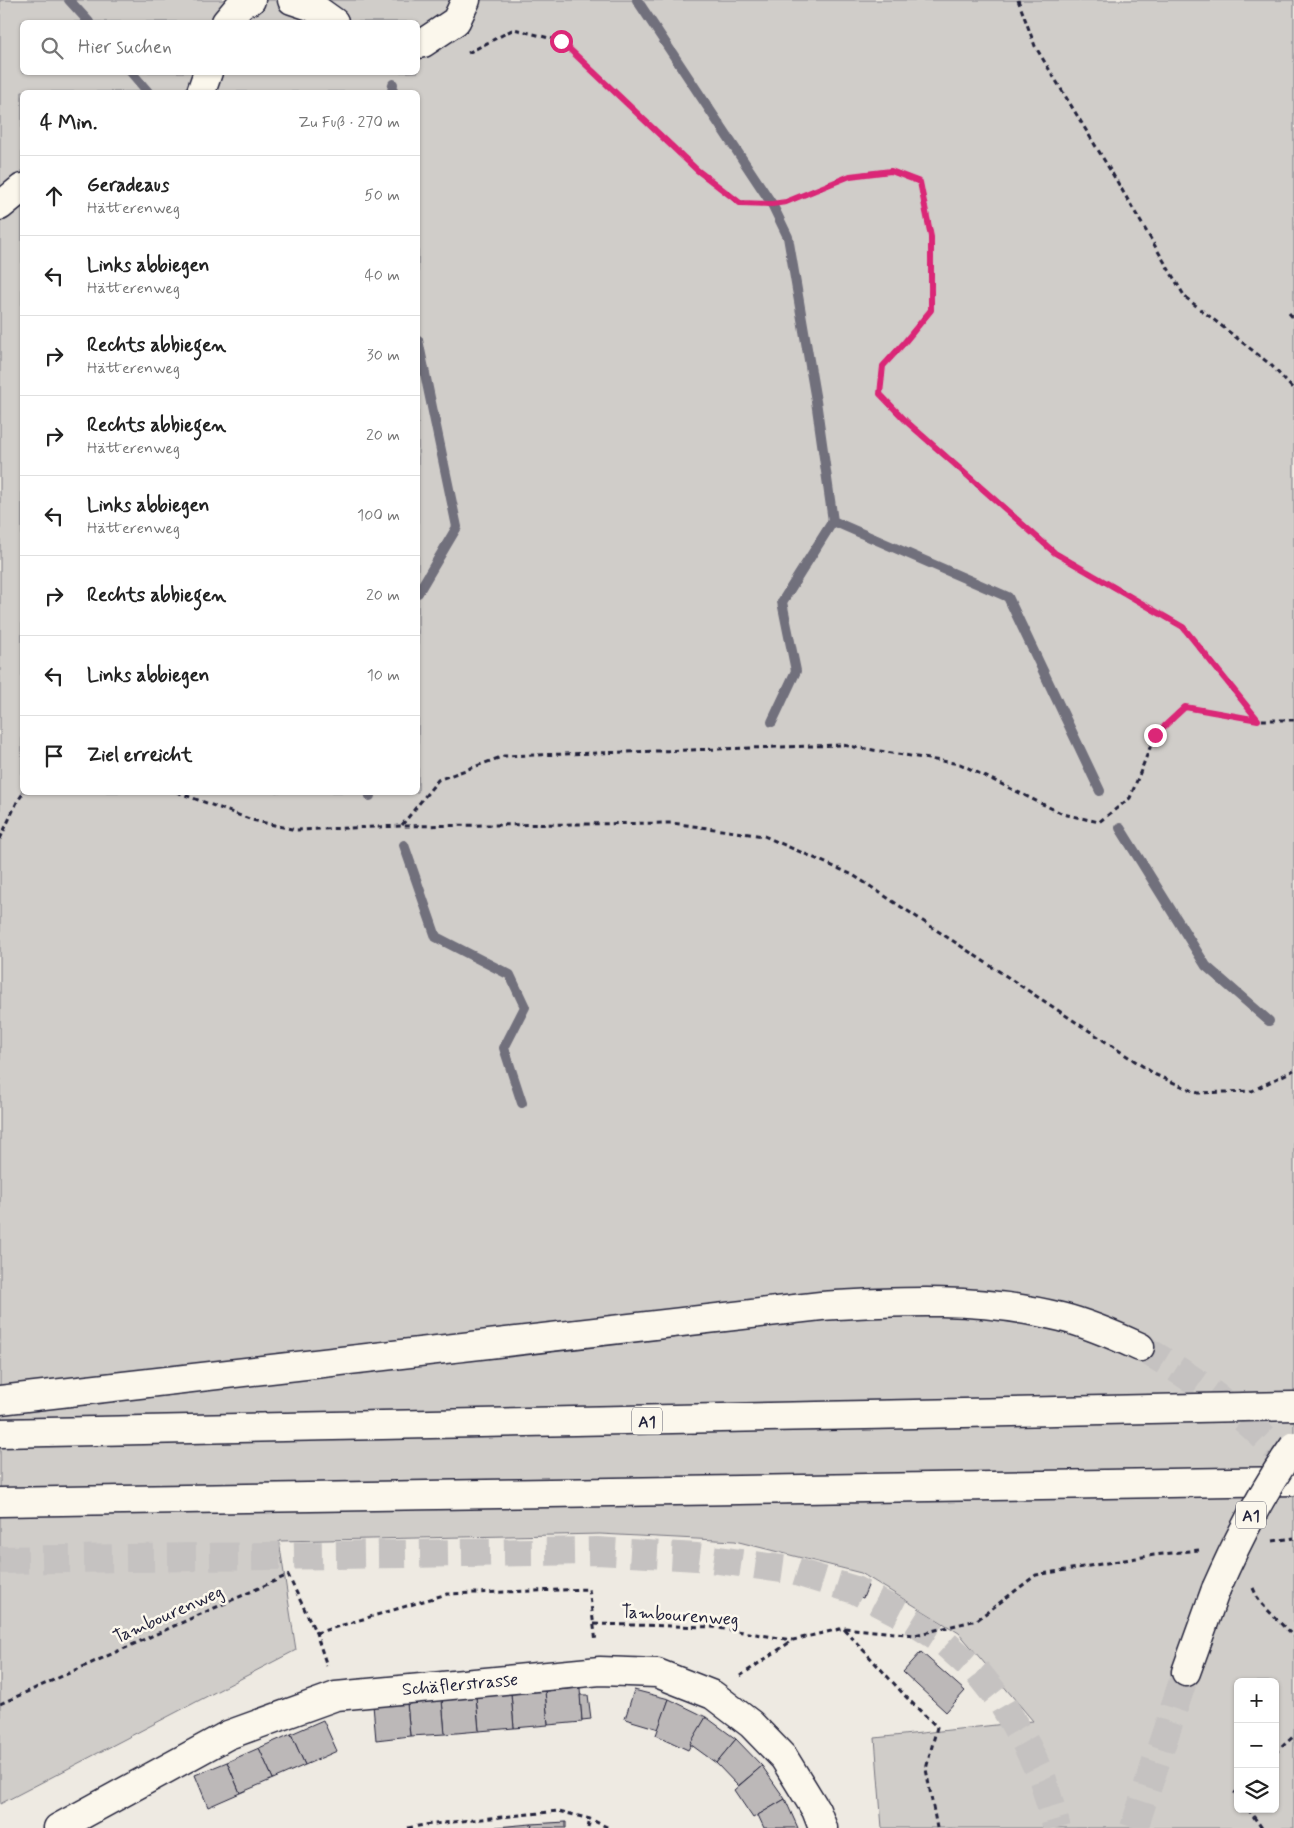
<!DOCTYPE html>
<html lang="de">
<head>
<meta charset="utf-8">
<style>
	body { margin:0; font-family:Mynerve,sans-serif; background:#f2f2f2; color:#222 }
	.controls { position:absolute; right:15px; bottom:15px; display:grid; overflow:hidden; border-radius:8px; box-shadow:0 1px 4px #0004 }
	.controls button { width:45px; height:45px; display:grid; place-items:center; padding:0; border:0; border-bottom:1px solid #e0e0e0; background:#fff; color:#222; font:25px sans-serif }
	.stop { position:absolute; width:15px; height:15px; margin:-11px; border:4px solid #db2777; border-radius:50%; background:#fff }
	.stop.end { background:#db2777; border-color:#fff; box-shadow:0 1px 5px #0008 }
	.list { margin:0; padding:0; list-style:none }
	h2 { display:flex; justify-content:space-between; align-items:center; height:65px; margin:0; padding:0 20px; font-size:21px }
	h2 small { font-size:16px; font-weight:400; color:#767676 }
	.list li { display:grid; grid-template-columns:32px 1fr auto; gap:15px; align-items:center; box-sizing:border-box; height:80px; padding:0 20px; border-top:1px solid #e0e0e0 }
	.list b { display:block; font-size:19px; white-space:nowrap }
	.list p { margin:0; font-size:16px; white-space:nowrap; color:#767676 }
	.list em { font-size:16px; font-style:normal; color:#767676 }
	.icon { flex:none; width:28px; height:28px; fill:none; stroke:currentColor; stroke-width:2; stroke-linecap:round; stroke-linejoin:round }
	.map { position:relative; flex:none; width:1294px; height:1828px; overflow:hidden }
	.search { position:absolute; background:#fff; box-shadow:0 1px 4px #0004; left:20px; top:20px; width:400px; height:55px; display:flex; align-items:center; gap:12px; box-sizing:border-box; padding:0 18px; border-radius:8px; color:#767676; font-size:19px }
	.panel { position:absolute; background:#fff; box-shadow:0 1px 4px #0004; left:20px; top:90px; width:400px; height:705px; border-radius:8px }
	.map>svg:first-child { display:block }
	.green { fill:#d0cdc9; stroke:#797882; fill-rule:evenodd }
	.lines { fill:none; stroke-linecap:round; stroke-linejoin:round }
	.stream { stroke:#716f7c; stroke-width:10 }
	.building { fill:#bcb8b8; stroke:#22223b }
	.motorway-tunnel { stroke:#c5c2c1; stroke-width:28; stroke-dasharray:28 14; stroke-linecap:butt }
	.minor-casing { stroke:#22223b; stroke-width:31 }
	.motorway-casing { stroke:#22223b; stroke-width:31 }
	.path { stroke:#22223b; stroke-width:3; stroke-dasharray:5 4; stroke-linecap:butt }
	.minor { stroke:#fbf7ec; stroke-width:28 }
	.motorway { stroke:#fbf7ec; stroke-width:28 }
	.motorway-bridge-casing { stroke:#22223b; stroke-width:31; stroke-linecap:butt }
	.motorway-bridge { stroke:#fbf7ec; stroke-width:28 }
	.route { stroke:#db2777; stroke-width:6 }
	.labels { text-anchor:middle; stroke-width:5; stroke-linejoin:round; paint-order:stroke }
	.shield { fill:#fbf7ec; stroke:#636270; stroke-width:1 }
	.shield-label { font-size:16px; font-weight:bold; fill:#22223b }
	.street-label { font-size:18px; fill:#22223b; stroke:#fbf7ec }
</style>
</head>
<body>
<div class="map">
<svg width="1294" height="1828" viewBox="0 0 1294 1828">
	<rect width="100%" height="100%" fill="#eeeae2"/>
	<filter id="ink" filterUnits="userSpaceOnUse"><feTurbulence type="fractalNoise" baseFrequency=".02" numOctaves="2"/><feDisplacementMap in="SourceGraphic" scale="10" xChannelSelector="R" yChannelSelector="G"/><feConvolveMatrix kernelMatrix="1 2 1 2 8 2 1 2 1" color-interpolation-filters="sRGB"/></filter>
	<g filter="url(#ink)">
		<path class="green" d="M 0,0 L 1294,0 L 1294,1828 L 882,1828 L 875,1738 L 1033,1721 L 959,1633 L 861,1573 L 735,1541 L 600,1534 L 279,1541 L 296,1650 L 0,1804 ZM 22,22 L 418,22 L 418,72 L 22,72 ZM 22,92 L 418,92 L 418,792 L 22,792 ZM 1238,1682 L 1275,1682 L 1275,1809 L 1238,1809 Z"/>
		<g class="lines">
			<g class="stream">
				<polyline points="69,0 89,22"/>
				<polyline points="637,0 772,204 788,237 816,401 833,521 1008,597 1100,791"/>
				<polyline points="131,72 148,92"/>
				<polyline points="392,92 393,84"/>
				<polyline points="418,340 457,527 418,593"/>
				<polyline points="772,722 796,671 782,602 833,521"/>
				<polyline points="369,792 370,796"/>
				<polyline points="1120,828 1206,966 1269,1021"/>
				<polyline points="404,845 436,937 510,975 525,1007 504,1048 522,1103"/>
			</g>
		</g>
		<g class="building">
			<polygon points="842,1577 868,1586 863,1598 837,1589"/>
			<polygon points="921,1652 965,1691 946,1712 903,1672"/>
			<polygon points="580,1688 582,1722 548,1725 545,1691"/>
			<polygon points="634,1690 669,1699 659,1729 625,1719"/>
			<polygon points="545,1691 548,1725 514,1728 511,1694"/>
			<polygon points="511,1694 514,1728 479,1731 476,1697"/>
			<polygon points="580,1695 588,1695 591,1719 582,1720"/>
			<polygon points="476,1697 479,1731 445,1734 442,1700"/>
			<polygon points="669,1699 706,1717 688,1750 656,1735"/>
			<polygon points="442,1700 445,1734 410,1736 407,1703"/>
			<polygon points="407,1703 410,1736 376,1740 373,1705"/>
			<polygon points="706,1717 736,1739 716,1763 690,1744"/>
			<polygon points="323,1720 337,1751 305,1765 291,1734"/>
			<polygon points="291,1734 305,1765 273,1779 259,1748"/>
			<polygon points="736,1739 762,1766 738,1786 716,1763"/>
			<polygon points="259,1748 273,1779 240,1793 227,1762"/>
			<polygon points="227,1762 240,1793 208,1807 195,1775"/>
			<polygon points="762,1766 785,1799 753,1818 734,1790"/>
			<polygon points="785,1799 798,1828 764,1828 758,1815"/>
			<polygon points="566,1822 566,1828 532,1828 531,1824"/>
			<polygon points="531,1824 532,1828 496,1828 496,1827"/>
		</g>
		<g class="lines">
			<g class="motorway-tunnel">
				<path d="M 1140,1347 C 1198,1380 1250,1418 1294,1469"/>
				<polyline points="0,1560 597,1551 697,1557 790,1570 855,1590 901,1614 939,1638 978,1673 1002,1703 1027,1746 1043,1780 1057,1828"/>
				<polyline points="1134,1828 1186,1672"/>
			</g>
			<defs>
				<g id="minor">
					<polyline points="292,0 313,7 334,22"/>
					<polyline points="226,22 242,3 251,0"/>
					<polyline points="418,44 423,43 456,21 466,0"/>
					<polyline points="201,92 208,72"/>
					<polyline points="0,206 22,188"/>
					<polyline points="58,1828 228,1735 336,1696 600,1671 657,1673 713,1695 751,1724 784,1758 816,1810 823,1828"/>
				</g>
				<g id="motorway">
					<path d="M 0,1400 L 821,1306 C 901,1301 982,1297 1061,1317 C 1089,1324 1114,1335 1140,1347"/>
					<polyline points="0,1433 1294,1406"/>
					<polyline points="0,1502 1294,1481"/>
					<polyline points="1186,1672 1216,1589"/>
				</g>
			</defs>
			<use href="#minor" class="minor-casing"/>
			<use href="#motorway" class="motorway-casing"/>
			<g class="path">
				<polyline points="1018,0 1035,46 1115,178 1185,297 1271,365 1294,390"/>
				<polyline points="468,53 514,29 561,41 697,170 740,203 772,204 786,202 850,176 891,171 920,182 931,237 931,310 904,343 883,366 880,394 907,422 1055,553 1183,627 1258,720"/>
				<polyline points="1289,313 1294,319"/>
				<polyline points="177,792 252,820 296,830 402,826 672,823 764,836 853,875 1156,1075 1198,1093 1252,1091 1294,1070"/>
				<polyline points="402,825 438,780 504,756 842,745 960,764 1063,814 1099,822 1130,798 1155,735 1185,707 1258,720 1294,720"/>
				<polyline points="0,839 17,802 24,792"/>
				<polyline points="1273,1541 1294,1538"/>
				<polyline points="1253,1588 1259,1601 1294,1637"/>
				<polyline points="594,1624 712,1627 792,1640"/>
				<polyline points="844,1629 909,1700 937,1727 926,1769 937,1828"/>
				<polyline points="316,1633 447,1594 589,1589 596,1642"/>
				<polyline points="740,1676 793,1640 844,1628 915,1635 977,1620 1036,1575 1154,1555 1199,1550"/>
				<polyline points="0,1704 288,1575 316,1633 327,1666"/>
				<polyline points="1275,1753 1294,1736"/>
				<polyline points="1238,1790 1235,1793 1238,1797"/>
				<polyline points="1248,1809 1262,1828"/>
				<polyline points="408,1828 424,1825 559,1811 590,1819 609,1828"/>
				<polyline points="588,1828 590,1819"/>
			</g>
			<use href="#minor" class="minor"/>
			<use href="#motorway" class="motorway"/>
			<defs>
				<path id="motorway-bridge" d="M 1216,1589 C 1238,1539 1262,1491 1294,1446"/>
			</defs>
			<use href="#motorway-bridge" class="motorway-bridge-casing"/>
			<use href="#motorway-bridge" class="motorway-bridge"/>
		</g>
	</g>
	<g class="lines" filter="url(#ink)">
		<polyline class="route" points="561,41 697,170 740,203 772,204 786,202 850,176 891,171 920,182 931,237 931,310 904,343 883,366 880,394 907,422 1055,553 1183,627 1258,720 1185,707 1155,735"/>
	</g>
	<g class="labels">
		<g class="shield">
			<rect x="632" y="1407.5" width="30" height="27" rx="4"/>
			<rect x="1236" y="1501.5" width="30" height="27" rx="4"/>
		</g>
		<g class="shield-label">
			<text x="647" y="1427">A1</text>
			<text x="1251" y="1521">A1</text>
		</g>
		<g class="street-label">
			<text transform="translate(168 1614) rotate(-24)" y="6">Tambourenweg</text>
			<text transform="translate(680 1615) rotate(4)" y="6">Tambourenweg</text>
			<text transform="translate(460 1684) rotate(-5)" y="6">Schäflerstrasse</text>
		</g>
	</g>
</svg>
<div class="controls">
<button>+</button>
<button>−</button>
<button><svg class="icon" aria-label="layers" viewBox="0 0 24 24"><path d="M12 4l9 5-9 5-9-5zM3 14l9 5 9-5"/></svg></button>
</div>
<div class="stop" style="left:561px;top:41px"></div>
<div class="stop end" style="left:1155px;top:735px"></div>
<div class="search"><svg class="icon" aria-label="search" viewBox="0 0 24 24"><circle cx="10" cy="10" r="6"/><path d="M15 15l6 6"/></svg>Hier suchen</div>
<section class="panel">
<h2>4 Min.<small>Zu Fuß · 270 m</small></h2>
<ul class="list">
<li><svg class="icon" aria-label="ahead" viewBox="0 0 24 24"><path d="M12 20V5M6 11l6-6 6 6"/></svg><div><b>Geradeaus</b><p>Hätterenweg</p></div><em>50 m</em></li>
<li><svg class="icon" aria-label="left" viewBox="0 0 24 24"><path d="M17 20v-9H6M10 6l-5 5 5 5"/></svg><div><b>Links abbiegen</b><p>Hätterenweg</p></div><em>40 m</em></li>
<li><svg class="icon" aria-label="right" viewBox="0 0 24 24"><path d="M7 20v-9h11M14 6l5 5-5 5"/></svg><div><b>Rechts abbiegen</b><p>Hätterenweg</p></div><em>30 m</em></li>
<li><svg class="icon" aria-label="right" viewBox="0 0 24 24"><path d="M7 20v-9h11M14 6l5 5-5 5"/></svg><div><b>Rechts abbiegen</b><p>Hätterenweg</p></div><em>20 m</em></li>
<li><svg class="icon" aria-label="left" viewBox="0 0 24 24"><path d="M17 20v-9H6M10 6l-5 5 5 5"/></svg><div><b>Links abbiegen</b><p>Hätterenweg</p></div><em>100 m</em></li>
<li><svg class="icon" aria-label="right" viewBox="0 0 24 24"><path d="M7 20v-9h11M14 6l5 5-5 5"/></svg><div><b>Rechts abbiegen</b></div><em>20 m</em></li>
<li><svg class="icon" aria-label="left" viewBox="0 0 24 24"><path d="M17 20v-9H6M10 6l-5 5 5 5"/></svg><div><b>Links abbiegen</b></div><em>10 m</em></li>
<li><svg class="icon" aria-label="arrive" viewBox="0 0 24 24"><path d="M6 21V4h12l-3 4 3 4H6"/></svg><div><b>Ziel erreicht</b></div></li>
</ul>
</section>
</div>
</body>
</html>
